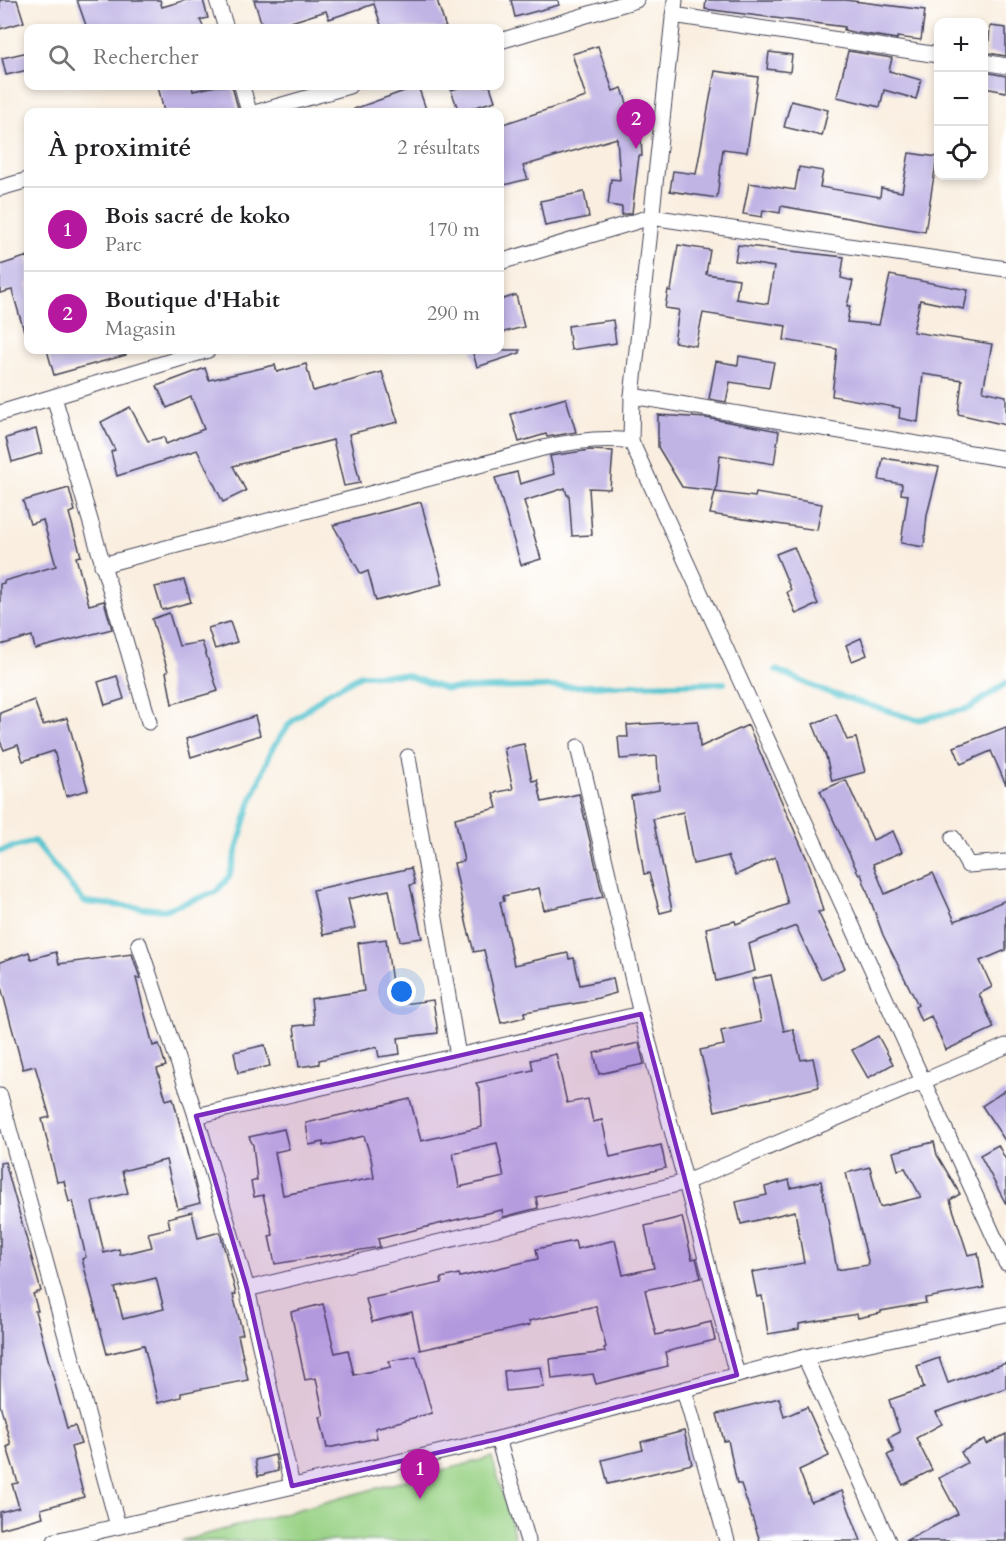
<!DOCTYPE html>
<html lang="fr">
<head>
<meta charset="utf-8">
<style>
	body { margin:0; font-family:Cardo,serif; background:#f2f2f2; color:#202124 }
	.controls { position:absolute; right:18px; top:18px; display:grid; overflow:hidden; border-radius:12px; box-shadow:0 3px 9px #0003 }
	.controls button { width:54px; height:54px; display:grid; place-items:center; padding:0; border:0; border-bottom:2px solid #e0e0e0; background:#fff; color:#202124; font:30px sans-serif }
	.you { position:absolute; left:402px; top:992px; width:21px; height:21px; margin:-15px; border:4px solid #fff; border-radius:50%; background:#1a73e8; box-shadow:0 0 0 9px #1a73e833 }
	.badge { display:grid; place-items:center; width:39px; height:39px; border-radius:50%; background:#b5179e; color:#fff; font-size:20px; font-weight:700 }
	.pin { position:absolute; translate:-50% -50px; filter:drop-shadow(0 2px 3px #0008) }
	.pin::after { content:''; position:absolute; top:32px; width:21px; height:18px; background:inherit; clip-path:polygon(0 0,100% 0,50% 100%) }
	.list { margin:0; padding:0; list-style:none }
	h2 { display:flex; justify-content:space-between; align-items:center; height:78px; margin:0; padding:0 24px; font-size:26px }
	h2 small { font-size:20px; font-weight:400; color:#757577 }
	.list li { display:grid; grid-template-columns:39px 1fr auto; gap:18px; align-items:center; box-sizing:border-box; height:84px; padding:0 24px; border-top:2px solid #e0e0e0 }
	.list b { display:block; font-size:22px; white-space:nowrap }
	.list p { margin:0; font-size:20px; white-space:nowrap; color:#757577 }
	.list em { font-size:20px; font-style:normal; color:#757577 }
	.icon { flex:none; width:33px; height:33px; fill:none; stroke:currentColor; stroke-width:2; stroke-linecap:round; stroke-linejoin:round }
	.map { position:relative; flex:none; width:1006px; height:1541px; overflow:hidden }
	.search { position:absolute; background:#fff; box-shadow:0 3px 9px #0003; left:24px; top:24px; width:480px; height:66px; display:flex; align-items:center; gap:15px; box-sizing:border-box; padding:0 21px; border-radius:12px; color:#757577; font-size:22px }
	.panel { position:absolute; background:#fff; box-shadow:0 3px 9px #0003; left:24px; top:108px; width:480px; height:246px; border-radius:12px }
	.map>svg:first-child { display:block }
	.green { fill:#99d285; stroke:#5e7a60; stroke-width:1.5 }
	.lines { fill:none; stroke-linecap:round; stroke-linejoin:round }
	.stream { stroke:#58c5d0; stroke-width:6 }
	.building { fill:#c0b4e5; fill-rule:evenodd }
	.street-casing { stroke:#424154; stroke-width:17 }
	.street { stroke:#fff; stroke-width:15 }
	.marked { fill:#7b2cbf; fill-opacity:0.2; stroke:#7b2cbf; stroke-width:4.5; stroke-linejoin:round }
</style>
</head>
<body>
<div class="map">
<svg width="1006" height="1541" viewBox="0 0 1006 1541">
	<rect width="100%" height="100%" fill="#fff"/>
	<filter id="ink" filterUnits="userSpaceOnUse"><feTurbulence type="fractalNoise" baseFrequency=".0167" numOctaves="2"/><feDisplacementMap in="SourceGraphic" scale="12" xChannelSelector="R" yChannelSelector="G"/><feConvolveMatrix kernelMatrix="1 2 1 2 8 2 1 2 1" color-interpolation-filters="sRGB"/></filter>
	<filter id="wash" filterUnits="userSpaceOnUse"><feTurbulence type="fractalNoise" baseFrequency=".008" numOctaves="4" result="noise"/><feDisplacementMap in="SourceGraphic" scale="24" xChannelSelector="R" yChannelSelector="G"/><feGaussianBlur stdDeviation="1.35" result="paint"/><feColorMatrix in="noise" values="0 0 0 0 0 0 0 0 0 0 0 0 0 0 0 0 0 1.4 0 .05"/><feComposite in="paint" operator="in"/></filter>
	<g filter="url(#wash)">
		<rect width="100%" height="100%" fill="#f9eedf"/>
		<polygon class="green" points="492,1457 516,1541 181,1541"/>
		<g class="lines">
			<g class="stream">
				<polyline points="776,670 824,691 917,720 970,708 1006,683"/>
				<polyline points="0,851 34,841 84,902 164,910 216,892 229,877 250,804 271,751 289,724 326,694 361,675 405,675 446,689 724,683"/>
			</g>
		</g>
		<g id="blocks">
			<g class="building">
				<polygon points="0,0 17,0 24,22 0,29"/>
				<polygon points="77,0 160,0 162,7 186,0 203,0 208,18 200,20 204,28 87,28"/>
				<polygon points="254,0 437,0 446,28 382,28 374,4 329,19 326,11 272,28 263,28"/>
				<polygon points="511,0 558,0 559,5 515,17"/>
				<polygon points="706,0 845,0 925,10 921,40 897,37 897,39 852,32 844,30 845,27 705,9"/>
				<polygon points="990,26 1006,28 1006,56 988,53"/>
				<polygon points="598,46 613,91 622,88 633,122 640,121 642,156 639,156 632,213 622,215 622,207 608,205 611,179 620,180 617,138 523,166 528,179 500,186 500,125 586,97 572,54"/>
				<polygon points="848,51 892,58 889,71 921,80 916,99 884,90 880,107 837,97"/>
				<polygon points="28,52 28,70 6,75 2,58"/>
				<polygon points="769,52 792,55 790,72 767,69"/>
				<polygon points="715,71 758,77 747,152 723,149 717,198 670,191 673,171 696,174"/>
				<polygon points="985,72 1006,76 1006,92 984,88"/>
				<polygon points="158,86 192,86 193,91 216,86 232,86 239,112 164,112"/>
				<polygon points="418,86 427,112 354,112 354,109"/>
				<polygon points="464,86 490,86 495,101 459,112 451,90"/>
				<polygon points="791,101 828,110 822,136 784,127"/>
				<polygon points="909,153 937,157 925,232 781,206 780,213 763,210 762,217 743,214 749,183 795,190 799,167 823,171 820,187 880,197 881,188 902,192"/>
				<polygon points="584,192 589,217 545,226 540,201"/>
				<polygon points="678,245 710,250 706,274 739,279 736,299 768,304 774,267 735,261 738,245 844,257 841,278 853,281 847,306 850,306 847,322 879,325 890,275 968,290 964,309 920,300 913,332 992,344 983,391 1006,396 1006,425 958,414 962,380 923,374 918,422 899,418 900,408 832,396 837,349 784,340 786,326 703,313 696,346 674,342 679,310 665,308 668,290 671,291"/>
				<polygon points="28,256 28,330 24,331 12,290 0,293 0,265"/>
				<polygon points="516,295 524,327 500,333 500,300"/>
				<polygon points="613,320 616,343 571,350 568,326"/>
				<polygon points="47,350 125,350 126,355 54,375"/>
				<polygon points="472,350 520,350 520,353 477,367"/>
				<polygon points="739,356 774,362 769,388 730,382 726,402 709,399 716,361 738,365"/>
				<polygon points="306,364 313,391 382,372 398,422 349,434 360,483 344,486 333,440 233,466 246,491 223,502 197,450 117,476 111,452 115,450 101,422 130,407 148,441 164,437 166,444 204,429 191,397 167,408 157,386 205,368 209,380 275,365 277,372"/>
				<polygon points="566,398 576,432 547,437 546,434 519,442 511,414"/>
				<polygon points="658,415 706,418 779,431 774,464 720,455 716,491 682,487 658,447"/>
				<polygon points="36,429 42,453 12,462 6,438"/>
				<polygon points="590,450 613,451 610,489 589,488 592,535 572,536 569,495 567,495 565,488 524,501 541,559 521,565 495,478 517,472 520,484 554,474 550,456"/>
				<polygon points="883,458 939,467 927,515 924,547 901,543 908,495 901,494 902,484 879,480"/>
				<polygon points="69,488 75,511 69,513 81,556 76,557 89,605 104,601 112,629 35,649 32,636 0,645 0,584 4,583 4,581 56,566 43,520 30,524 23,501"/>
				<polygon points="715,492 755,497 756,493 822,504 817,530 710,514"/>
				<polygon points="421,502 443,584 376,601 368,571 361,574 333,525"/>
				<polygon points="794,547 818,604 796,614 787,592 791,590 776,554"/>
				<polygon points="184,580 191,602 162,610 155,587"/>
				<polygon points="169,613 179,646 202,642 218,691 172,704 166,672 168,671 152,619"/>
				<polygon points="230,622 237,642 215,649 208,628"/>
				<polygon points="861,638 867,655 852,661 846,645"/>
				<polygon points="117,676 124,699 105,705 98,682"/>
				<polygon points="34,700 43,725 67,718 88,790 66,796 54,751 23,761 18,745 4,750 0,741 0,713"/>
				<polygon points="836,714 847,740 856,738 865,772 832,781 826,756 813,724"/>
				<polygon points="255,716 260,735 191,757 186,739"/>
				<polygon points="698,721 700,747 748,725 810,866 823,911 818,912 845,968 821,979 796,926 749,944 755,971 716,981 706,928 735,921 736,924 788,904 775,857 736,875 728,856 693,864 683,812 653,819 672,910 660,913 649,873 644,874 631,796 659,790 657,756 620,759 618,737 628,737 627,725"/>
				<polygon points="1006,727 1006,785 991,751 961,764 954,747"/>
				<polygon points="524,744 532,781 537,780 542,802 579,794 603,897 544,910 539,888 503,896 504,901 500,902 514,965 568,953 569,959 574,958 580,985 613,978 616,993 584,1002 524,1012 525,1017 501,1023 484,950 474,952 467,926 454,863 464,861 455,818 497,808 493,793 513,789 504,748"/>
				<polygon points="846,780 873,840 893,831 902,852 873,864 885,894 933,873 955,921 1006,900 1006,950 980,961 992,987 979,994 994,1028 946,1050 931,1016 921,1021 915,1007 918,1005 883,935 861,874 859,875 820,791"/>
				<polygon points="411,868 415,884 410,885 422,938 400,941 389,890 348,899 355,928 323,935 313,890"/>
				<polygon points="386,939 395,1005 433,1000 438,1033 398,1038 400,1054 379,1057 377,1047 319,1060 319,1064 299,1067 294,1026 314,1024 311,999 364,991 358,943"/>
				<path d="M 29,952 L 31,959 L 56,952 L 59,964 L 132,954 L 140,978 L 136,978 L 153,1046 L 159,1044 L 166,1066 L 157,1069 L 166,1100 L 173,1098 L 200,1203 L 178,1209 L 166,1160 L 122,1171 L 128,1193 L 92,1202 L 104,1253 L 119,1249 L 120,1255 L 152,1247 L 148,1233 L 170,1228 L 168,1218 L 192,1212 L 198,1238 L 220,1232 L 236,1294 L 233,1295 L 243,1334 L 238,1335 L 248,1380 L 181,1393 L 181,1397 L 158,1403 L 144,1345 L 107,1354 L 82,1259 L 86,1257 L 73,1201 L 69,1202 L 64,1181 L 57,1182 L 42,1119 L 50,1117 L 35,1066 L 23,1069 L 0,983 L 0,962 ZM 156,1278 L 164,1309 L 123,1319 L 115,1288 Z"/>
				<polygon points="771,975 784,1031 793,1029 801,1060 813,1058 819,1087 715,1111 700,1050 724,1045 721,1031 761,1022 752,979"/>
				<polygon points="878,1036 893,1064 868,1078 852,1050"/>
				<polygon points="639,1043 644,1064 599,1074 594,1053"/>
				<polygon points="265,1045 270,1066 238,1073 234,1052"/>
				<path d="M 556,1054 L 567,1103 L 588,1099 L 593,1122 L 602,1120 L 610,1157 L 661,1145 L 666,1168 L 536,1197 L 538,1208 L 503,1217 L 502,1210 L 459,1219 L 378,1239 L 380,1247 L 275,1264 L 269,1236 L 273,1235 L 263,1195 L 254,1197 L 251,1182 L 257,1180 L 253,1145 L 249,1137 L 284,1129 L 289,1149 L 275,1152 L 283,1195 L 374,1178 L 371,1158 L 364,1136 L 323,1146 L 323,1142 L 309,1145 L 306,1123 L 410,1099 L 421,1141 L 482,1127 L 480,1091 L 476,1083 L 533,1070 L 531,1060 ZM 497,1143 L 504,1177 L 459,1187 L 453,1153 Z"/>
				<polygon points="1006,1090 1006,1142 982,1106"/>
				<polygon points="934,1142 937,1155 960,1194 950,1200 968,1255 978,1253 984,1288 925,1298 926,1303 881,1311 881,1313 858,1318 857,1314 799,1324 799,1329 768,1334 762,1296 757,1297 752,1272 804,1263 795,1211 741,1224 736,1202 767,1195 765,1187 789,1180 791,1188 821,1181 837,1270 869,1265 846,1173 870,1167 880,1207 921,1197 905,1168 898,1170 893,1152"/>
				<polygon points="998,1145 1006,1160 1006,1204 980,1155"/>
				<polygon points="5,1162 41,1291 33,1294 38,1311 35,1311 67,1428 75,1426 81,1444 71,1447 84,1497 41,1509 43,1517 0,1529 0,1512 19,1507 12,1484 18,1483 7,1447 11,1445 0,1405 0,1163"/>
				<polygon points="682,1217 692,1259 696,1258 701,1278 645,1290 656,1335 711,1322 715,1340 665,1352 668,1366 596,1384 593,1374 552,1379 550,1359 605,1352 604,1348 606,1347 596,1306 529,1321 530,1325 420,1350 412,1312 372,1322 366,1299 442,1283 441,1278 459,1274 460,1277 538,1259 536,1249 575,1241 577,1249 615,1240 623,1275 654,1268 645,1226"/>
				<polygon points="323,1304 335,1353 348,1350 354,1375 391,1367 389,1361 416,1356 432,1413 375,1428 377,1438 327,1448 320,1417 324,1416 316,1378 305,1380 291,1312"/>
				<polygon points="939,1358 948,1383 1006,1363 1006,1388 936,1412 942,1424 916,1438 932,1470 903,1485 887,1455 894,1452 888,1438 900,1432 889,1400 924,1388 917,1366"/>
				<polygon points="541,1367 544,1387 506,1391 504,1371"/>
				<polygon points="779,1398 784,1417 807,1407 829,1456 799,1470 811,1502 842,1491 861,1541 760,1541 741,1484 737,1484 728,1440 724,1441 717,1414"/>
				<polygon points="684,1431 692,1464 608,1484 602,1460 643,1450 641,1442"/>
				<polygon points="1006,1434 1006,1541 905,1541 958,1514 939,1478 967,1463 961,1452 985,1439 987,1444"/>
				<polygon points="275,1455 278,1471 258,1476 255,1460"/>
			</g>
		</g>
	</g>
	<g filter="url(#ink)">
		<use href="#blocks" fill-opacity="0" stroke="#424154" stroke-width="1.5"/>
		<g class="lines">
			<defs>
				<g id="street">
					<polyline points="217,0 226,28"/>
					<polyline points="675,0 632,396 631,441 1006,1263"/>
					<polyline points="673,15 938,55"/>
					<polyline points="500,41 636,0"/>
					<polyline points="984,62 1006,66"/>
					<polyline points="242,86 249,112"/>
					<polyline points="258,112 349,86"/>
					<polyline points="0,188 28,180"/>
					<polyline points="500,262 651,217 1006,269"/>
					<polyline points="632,396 1006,459"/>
					<polyline points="54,397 149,722"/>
					<polyline points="0,413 208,350"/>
					<path d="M 102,565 L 543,448 C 573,441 601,437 631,441"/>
					<polyline points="578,747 641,1014 737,1375"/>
					<polyline points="408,757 458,1056"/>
					<polyline points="953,838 968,865 1006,862"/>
					<polyline points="139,944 196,1116 247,1289 292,1486"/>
					<polyline points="0,1096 118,1526"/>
					<polyline points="196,1116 641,1014"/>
					<polyline points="247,1289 686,1182 1006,1046"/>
					<polyline points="805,1357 888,1541"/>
					<polyline points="684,1390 727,1541"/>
					<polyline points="498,1439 528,1541"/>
					<polyline points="55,1541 498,1439 805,1357 1006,1314"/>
				</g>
			</defs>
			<use href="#street" class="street-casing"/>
			<use href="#street" class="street"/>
		</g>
	</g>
	<path class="marked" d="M 641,1014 L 737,1375 L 498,1439 L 292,1486 L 247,1289 L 196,1116 Z"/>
</svg>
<div class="controls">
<button>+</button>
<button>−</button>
<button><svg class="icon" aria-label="locate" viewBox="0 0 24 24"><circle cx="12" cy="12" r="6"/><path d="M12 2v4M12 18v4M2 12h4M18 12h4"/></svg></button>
</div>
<div class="you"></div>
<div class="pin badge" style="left:420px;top:1499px">1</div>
<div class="pin badge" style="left:636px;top:149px">2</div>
<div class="search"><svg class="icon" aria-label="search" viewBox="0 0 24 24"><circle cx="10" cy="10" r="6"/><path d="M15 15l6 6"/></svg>Rechercher</div>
<section class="panel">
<h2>À proximité<small>2 résultats</small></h2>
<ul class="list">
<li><span class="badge">1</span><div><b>Bois sacré de koko</b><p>Parc</p></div><em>170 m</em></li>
<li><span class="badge">2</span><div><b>Boutique d'Habit</b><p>Magasin</p></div><em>290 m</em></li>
</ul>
</section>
</div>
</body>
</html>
